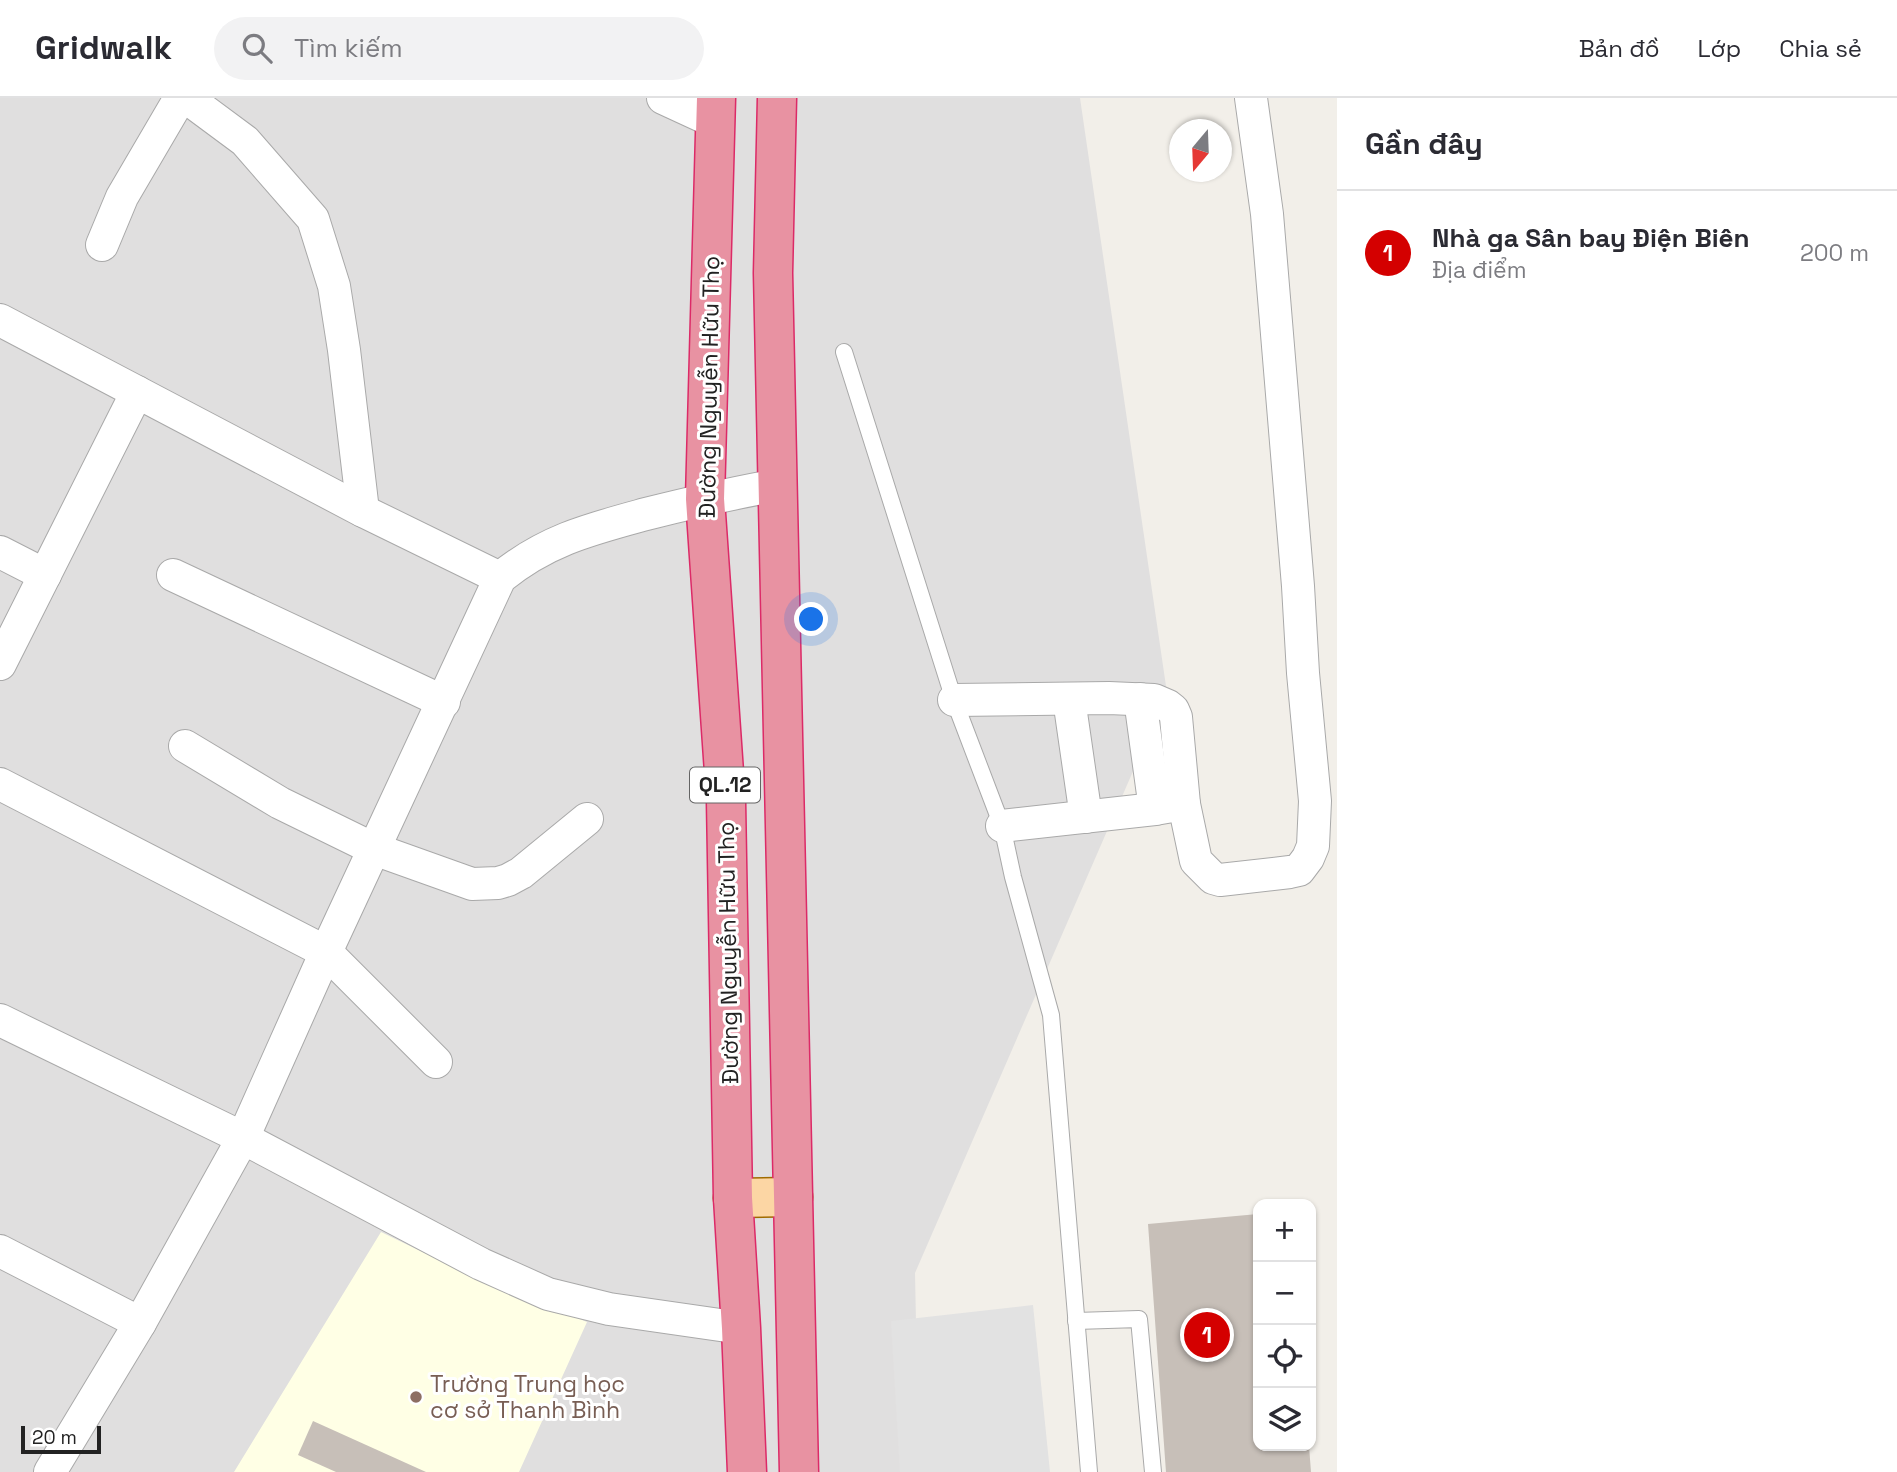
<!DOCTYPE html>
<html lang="vi">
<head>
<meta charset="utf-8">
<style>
	body { margin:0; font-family:"Space Grotesk",sans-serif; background:#f2f2f3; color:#2b2b33 }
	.controls { position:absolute; right:21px; bottom:21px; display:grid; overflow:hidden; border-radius:14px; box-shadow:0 2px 5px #0004 }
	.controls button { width:63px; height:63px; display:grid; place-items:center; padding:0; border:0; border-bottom:2px solid #e1e1e2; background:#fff; color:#2b2b33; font:35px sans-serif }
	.compass { position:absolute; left:1169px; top:21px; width:63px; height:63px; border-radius:50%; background:#fff; box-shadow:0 2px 5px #0004; rotate:199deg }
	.scale { position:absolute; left:21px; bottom:18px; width:80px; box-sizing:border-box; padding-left:7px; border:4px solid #222; border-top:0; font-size:19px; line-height:24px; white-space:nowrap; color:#222; -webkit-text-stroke:5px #fff; paint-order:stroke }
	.you { position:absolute; left:812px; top:522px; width:24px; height:24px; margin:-18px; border:5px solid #fff; border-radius:50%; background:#1a73e8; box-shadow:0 0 0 10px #1a73e833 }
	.badge { display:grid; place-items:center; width:46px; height:46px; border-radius:50%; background:#d40000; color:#fff; font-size:23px; font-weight:700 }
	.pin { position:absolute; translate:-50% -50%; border:4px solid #fff; box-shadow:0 2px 7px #0006 }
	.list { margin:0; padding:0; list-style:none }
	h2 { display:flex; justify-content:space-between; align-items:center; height:91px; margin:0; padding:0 28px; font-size:30px }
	h2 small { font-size:23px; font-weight:400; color:#7c7c81 }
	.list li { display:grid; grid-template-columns:46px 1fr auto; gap:21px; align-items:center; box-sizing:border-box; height:126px; padding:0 28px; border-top:2px solid #e1e1e2 }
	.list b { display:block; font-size:26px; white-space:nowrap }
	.list p { margin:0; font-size:23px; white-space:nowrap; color:#7c7c81 }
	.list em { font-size:23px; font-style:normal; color:#7c7c81 }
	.icon { flex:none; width:38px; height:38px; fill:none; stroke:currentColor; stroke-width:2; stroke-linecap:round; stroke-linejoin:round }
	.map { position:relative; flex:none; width:1337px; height:1374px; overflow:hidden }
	header { display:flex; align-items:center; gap:42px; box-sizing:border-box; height:98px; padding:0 35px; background:#fff; border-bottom:2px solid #e1e1e2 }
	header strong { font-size:33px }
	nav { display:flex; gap:38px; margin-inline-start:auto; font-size:24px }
	.search { width:490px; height:63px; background:#f2f2f3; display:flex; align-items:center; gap:18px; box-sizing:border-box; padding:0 24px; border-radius:38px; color:#7c7c81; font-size:26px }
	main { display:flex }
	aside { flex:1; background:#fff }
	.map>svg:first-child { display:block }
	.residential { fill:#e0dfdf }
	.education { fill:#ffffe5 }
	.parking { fill:#e2e2e2 }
	.building { fill:#c7bfb8 }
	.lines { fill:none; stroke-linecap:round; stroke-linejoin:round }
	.lane-casing { stroke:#a9a9a9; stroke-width:18 }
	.street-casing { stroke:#a9a9a9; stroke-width:34 }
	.primary-casing { stroke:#a06b00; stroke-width:41 }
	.highway-casing { stroke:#dc2a67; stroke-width:41 }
	.lane { stroke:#fff; stroke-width:16 }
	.street { stroke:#fff; stroke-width:32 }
	.primary { stroke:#fcd6a4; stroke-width:38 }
	.highway { stroke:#e892a2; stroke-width:38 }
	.education-dot { fill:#8d6e63; stroke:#fff; stroke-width:2.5 }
	.labels { text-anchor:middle; stroke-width:6; stroke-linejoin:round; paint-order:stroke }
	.shield { fill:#fff; stroke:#646464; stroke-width:2 }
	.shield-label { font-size:21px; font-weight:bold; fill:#222 }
	.street-label { font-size:23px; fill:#222; stroke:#fff }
	.education-label { font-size:23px; fill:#785e54; stroke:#fff; text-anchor:start }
</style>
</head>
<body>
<header>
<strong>Gridwalk</strong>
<div class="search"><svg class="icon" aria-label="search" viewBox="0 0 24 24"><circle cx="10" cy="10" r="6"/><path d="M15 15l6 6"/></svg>Tìm kiếm</div>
<nav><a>Bản đồ</a><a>Lớp</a><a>Chia sẻ</a></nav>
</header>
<main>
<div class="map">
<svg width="1337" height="1374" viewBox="0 0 1337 1374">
	<rect width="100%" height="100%" fill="#f2efe9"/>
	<polygon class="residential" points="0,0 1080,0 1167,595 915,1175 919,1374 0,1374"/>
	<polygon class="education" points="381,1134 472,1178 587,1224 519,1374 234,1374"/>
	<polygon class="parking" points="1033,1207 1050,1374 900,1374 891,1223"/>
	<g class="building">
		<polygon points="1258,1116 1258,1348 1309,1348 1311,1374 1166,1374 1148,1126"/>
		<polygon points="313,1323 426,1374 336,1374 298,1357"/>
	</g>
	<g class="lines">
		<defs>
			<g id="lane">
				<polyline points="844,254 954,602 1002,728 1013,779 1051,917 1089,1374"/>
				<polyline points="1076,1223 1139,1221 1153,1374"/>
			</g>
			<g id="street">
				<polyline points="187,0 245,43 313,121 334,188 344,252 363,413"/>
				<polyline points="663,0 715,24"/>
				<polyline points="102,147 122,99 180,0"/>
				<polyline points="0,222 363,413 500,480"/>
				<polyline points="0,454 45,477"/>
				<polyline points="173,477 444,604"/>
				<polyline points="0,566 137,294"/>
				<polyline points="1069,601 1086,719"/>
				<polyline points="1140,601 1155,711"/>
				<polyline points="954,602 1109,600 1154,602 1168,608 1173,612 1176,619 1184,706 1196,763 1213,780 1220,782 1290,774 1299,772 1308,760 1313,748 1315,703 1303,575 1298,488 1267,116 1251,0"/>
				<polyline points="185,648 280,705 374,751 472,786 498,785 508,782 521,775 587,721"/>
				<polyline points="0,686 326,854 436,964"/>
				<polyline points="1002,728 1155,711 1184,706"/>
				<polyline points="0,922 243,1040 481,1166 548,1196 609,1211 741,1230"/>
				<polyline points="0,1153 140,1225"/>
				<path d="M 50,1374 L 140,1225 L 243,1040 L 326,854 L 500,480 C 546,442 591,431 646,416 C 690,405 733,395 778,387"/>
			</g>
			<polyline id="primary" points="733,1100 793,1099"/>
			<g id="highway">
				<polyline points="716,0 705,401 726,703 733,1100 741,1230 747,1374"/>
				<polyline points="777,0 773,175 799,1374"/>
			</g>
		</defs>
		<use href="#lane" class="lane-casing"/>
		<use href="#street" class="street-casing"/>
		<use href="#primary" class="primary-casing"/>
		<use href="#highway" class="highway-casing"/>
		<use href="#lane" class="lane"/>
		<use href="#street" class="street"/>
		<use href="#primary" class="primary"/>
		<use href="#highway" class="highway"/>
	</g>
	<circle class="education-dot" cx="416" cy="1299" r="7"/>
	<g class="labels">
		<rect class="shield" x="690" y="669.5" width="70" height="35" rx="5"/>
		<g class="shield-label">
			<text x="725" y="694">QL.12</text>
		</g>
		<g class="street-label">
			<text transform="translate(709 289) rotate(-89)" y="8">Đường Nguyễn Hữu Thọ</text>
			<text transform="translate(728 855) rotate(-91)" y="8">Đường Nguyễn Hữu Thọ</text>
		</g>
		<g class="education-label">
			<text x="430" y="1294">Trường Trung học<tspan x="430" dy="26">cơ sở Thanh Bình</tspan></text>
		</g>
	</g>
</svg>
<div class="controls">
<button>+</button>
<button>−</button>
<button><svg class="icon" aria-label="locate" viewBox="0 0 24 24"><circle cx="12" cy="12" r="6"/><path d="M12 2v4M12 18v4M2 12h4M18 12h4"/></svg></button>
<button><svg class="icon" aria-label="layers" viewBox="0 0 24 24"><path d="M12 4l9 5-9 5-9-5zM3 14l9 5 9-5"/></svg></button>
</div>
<svg class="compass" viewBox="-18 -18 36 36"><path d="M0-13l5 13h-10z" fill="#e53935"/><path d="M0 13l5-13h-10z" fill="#7c7c81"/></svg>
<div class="scale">20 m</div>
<div class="you"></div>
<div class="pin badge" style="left:1207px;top:1237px">1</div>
</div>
<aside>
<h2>Gần đây<small></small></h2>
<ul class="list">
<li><span class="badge">1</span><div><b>Nhà ga Sân bay Điện Biên</b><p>Địa điểm</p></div><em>200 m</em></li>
</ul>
</aside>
</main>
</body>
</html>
